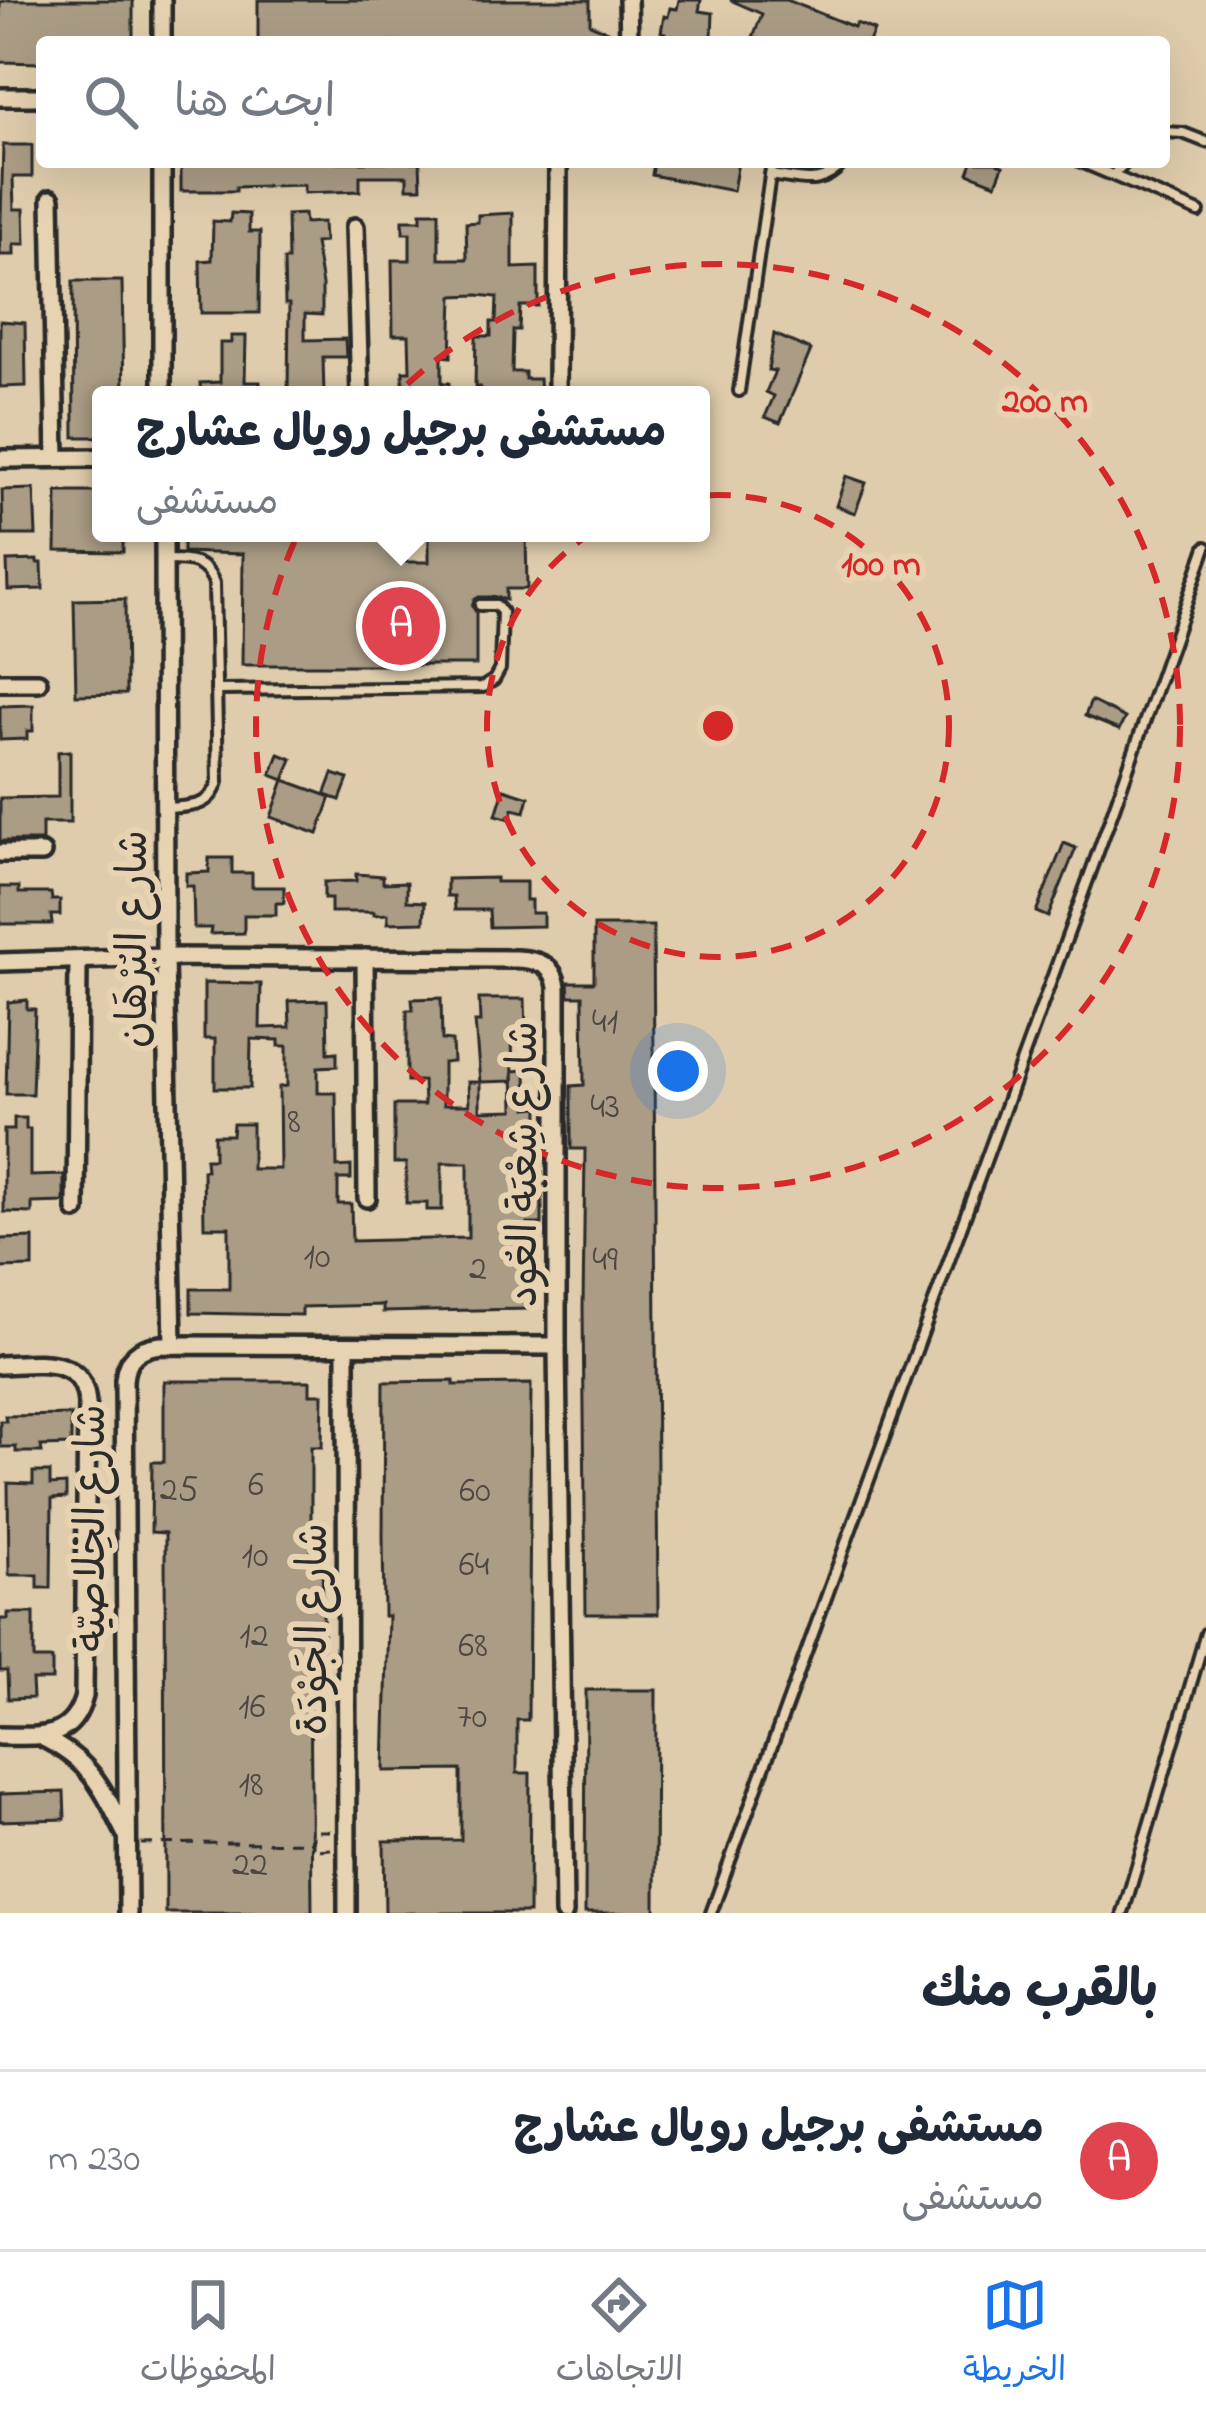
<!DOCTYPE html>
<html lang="ar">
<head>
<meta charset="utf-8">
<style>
	body { margin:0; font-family:"Indie Flower","Playpen Sans Arabic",sans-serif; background:#f2f2f3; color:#1f2937; direction:rtl }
	.you { position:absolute; left:678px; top:1071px; width:42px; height:42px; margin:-30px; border:9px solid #fff; border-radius:50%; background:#1a73e8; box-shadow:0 0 0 18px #1a73e833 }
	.badge { display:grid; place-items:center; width:78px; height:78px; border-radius:50%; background:#1a73e8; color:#fff; font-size:39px; font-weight:700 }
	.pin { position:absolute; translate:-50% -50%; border:6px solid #fff; box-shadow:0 3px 12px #0006 }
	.popup { position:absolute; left:92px; top:386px; width:618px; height:156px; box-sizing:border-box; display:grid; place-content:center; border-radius:12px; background:#fff; filter:drop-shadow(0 3px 9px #0005); font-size:39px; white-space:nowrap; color:#747a83 }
	.popup b { font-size:45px; color:#1f2937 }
	.popup::after { content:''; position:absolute; left:50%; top:100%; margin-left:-24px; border:24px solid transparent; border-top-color:#fff }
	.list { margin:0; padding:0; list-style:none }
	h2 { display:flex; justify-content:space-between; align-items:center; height:156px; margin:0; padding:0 48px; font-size:51px }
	h2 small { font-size:39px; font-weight:400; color:#747a83 }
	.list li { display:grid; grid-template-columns:78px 1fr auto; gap:36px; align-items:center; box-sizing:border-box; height:180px; padding:0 48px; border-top:3px solid #e0e1e3 }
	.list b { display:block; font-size:45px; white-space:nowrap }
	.list p { margin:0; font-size:39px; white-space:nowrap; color:#747a83 }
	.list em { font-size:39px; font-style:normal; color:#747a83 }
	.icon { flex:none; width:66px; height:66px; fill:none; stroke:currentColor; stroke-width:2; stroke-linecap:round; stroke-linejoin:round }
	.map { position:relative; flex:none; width:1206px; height:1913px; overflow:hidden; direction:ltr }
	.search { position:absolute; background:#fff; box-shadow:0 12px 48px #0002; left:36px; right:36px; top:36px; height:132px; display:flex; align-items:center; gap:30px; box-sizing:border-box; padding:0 42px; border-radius:12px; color:#747a83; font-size:45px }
	.sheet { height:336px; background:#fff }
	nav { display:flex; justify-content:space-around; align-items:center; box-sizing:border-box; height:168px; border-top:3px solid #e0e1e3; background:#fff; font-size:33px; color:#747a83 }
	nav a { display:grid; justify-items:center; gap:6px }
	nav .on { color:#1a73e8 }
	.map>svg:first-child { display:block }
	.building { fill:#aa9c85; stroke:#2b2b2b; stroke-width:3 }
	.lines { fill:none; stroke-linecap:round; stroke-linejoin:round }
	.lane-casing { stroke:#2b2b2b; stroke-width:16 }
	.street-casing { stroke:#2b2b2b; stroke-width:24 }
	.path { stroke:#2b2b2b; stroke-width:3; stroke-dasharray:12 9; stroke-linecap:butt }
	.lane { stroke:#e7d3b1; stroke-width:8 }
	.street { stroke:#e7d3b1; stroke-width:15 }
	.ring { fill:none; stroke:#d62828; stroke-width:6; stroke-dasharray:21 15 }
	.labels { text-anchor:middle; stroke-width:12; stroke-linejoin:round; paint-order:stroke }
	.number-label { font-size:36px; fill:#4b4742 }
	.street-label { font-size:42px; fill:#2b2b2b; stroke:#e7d3b1 }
	.centre { fill:#d62828; stroke:#e7d3b1; stroke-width:6 }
	.ring-label { font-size:36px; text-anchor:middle; font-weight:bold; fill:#d62828; stroke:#e7d3b1; stroke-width:12; stroke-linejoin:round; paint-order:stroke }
</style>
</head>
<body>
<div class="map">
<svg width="1206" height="1913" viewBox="0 0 1206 1913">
	<rect width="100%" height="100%" fill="#dfccac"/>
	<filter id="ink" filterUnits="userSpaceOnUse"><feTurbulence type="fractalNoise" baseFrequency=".00833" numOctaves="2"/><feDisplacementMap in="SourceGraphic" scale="24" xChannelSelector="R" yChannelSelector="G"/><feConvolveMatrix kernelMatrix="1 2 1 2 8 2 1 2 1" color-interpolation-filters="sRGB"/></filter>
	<g filter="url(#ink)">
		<g class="building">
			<polygon points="9,0 133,0 133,42 42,42 42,63 0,62 0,2"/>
			<polygon points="258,0 590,0 590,24 617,35 617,42 258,42"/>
			<polygon points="679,0 701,0 699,11 713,13 712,37 708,37 707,42 663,42 665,33 661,32 664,16 668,17 670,8 677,9"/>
			<polygon points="730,0 787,0 854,27 856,23 874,30 869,42 765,42 753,37 762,14"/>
			<polygon points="3,145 32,145 32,177 13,177 14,209 24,209 25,244 14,244 14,255 0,255"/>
			<polygon points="181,162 420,162 421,188 407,188 407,176 360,176 360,191 304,193 304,185 236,187 236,191 181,191"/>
			<polygon points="654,162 738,162 733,191 652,175"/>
			<polygon points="972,162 994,162 1003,166 996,184 968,173"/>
			<polygon points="421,212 439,212 439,259 467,259 466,223 478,222 478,215 513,213 513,268 538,267 538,306 520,306 519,330 513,330 512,372 525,372 525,379 539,379 540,395 480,395 480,387 475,387 476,336 491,336 491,322 496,322 497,297 478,295 453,296 451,357 442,356 442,383 449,383 449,395 403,395 403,371 410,371 409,335 393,335 392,260 410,260 410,233 403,233 403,220 421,220"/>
			<polygon points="231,213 249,214 249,232 260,232 259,313 201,313 200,261 212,260 213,221 230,222"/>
			<polygon points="304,214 305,223 323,222 324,242 315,243 322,285 322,315 305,314 305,340 345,339 346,357 323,357 324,395 288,395 289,304 285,304 284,260 288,260 287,215"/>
			<polygon points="73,281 122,281 124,395 101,395 101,437 74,437"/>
			<polygon points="0,321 25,323 26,386 0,387"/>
			<polygon points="774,334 811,350 780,423 765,417 774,396 766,392 775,371 768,370"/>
			<polygon points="231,336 246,336 245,382 260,382 260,395 201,395 200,383 220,382 220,343 231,343"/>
			<polygon points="846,476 866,483 855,513 836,506"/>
			<polygon points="34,489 36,535 3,535 2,490"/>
			<polygon points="57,492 101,492 101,533 123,533 123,552 56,551"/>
			<polygon points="183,533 405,533 405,562 429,562 429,533 526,533 527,589 506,589 506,600 496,597 479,597 474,600 472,606 476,612 476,665 242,665 243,554 183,552"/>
			<polygon points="37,560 37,563 42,563 43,589 8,590 7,561"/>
			<polygon points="125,599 126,694 76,695 74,600"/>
			<polygon points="1091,701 1125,718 1119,730 1085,716"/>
			<polygon points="33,705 33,731 27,731 27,739 0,740 0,706"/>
			<polygon points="70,751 70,823 42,823 42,841 0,841 0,798 58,797 58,752"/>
			<polygon points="279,754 292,759 284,780 271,775"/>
			<polygon points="333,774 348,779 340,800 325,795"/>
			<polygon points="284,780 331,797 318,834 271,817"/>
			<polygon points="504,789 529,797 525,812 513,809 510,819 496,815"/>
			<polygon points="1064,843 1076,848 1048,917 1036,912"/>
			<polygon points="209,858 232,858 232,873 252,873 252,887 284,887 284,903 276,903 276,915 244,915 244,933 210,934 211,928 194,928 193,886 186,886 186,873 209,872"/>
			<polygon points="356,874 383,876 383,883 407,882 407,901 425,902 424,922 388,923 388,914 374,915 374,912 331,912 331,899 324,899 324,882 356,881"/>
			<polygon points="496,878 496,882 526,882 526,900 531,900 531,913 543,913 543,926 490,927 489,910 455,910 454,896 447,896 447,879"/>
			<polygon points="0,887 19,887 19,893 51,893 52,900 60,900 60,915 51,915 52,924 0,924"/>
			<polygon points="594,926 653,926 658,1614 586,1614 583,1308 585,1149 571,1149 571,1086 584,1085 583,996 569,996 568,982 594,982"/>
			<polygon points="204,983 261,984 260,1028 290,1027 289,1001 327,1000 328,1053 337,1052 337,1066 318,1067 318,1093 336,1093 337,1167 351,1166 351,1179 338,1179 338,1204 351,1204 352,1241 468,1238 468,1163 442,1163 442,1210 427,1210 427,1203 406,1203 406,1163 394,1163 394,1105 424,1105 423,1081 407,1081 407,1010 413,1010 412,999 441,998 442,1040 452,1041 453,1062 443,1063 443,1105 469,1105 468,1082 480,1082 480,1111 514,1110 513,1071 526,1070 527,1108 539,1107 538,1171 542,1172 542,1224 528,1224 528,1309 383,1312 383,1305 302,1307 302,1315 191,1313 191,1289 229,1289 229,1227 204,1227 203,1170 206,1170 205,1159 214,1159 214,1135 232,1135 233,1124 252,1124 252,1169 280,1169 279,1087 287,1086 287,1046 279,1046 279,1040 251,1039 250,1088 215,1088 215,1039 204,1039"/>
			<polygon points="479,999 525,999 526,1031 512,1031 513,1081 480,1082 475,1022 480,1022"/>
			<polygon points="27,1000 27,1009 35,1009 32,1094 6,1094 8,1002"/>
			<polygon points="14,1118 26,1118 26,1129 30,1129 30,1176 64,1175 64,1202 32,1203 32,1213 4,1212 4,1130 14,1130"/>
			<polygon points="33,1238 33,1267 0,1268 0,1239"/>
			<polygon points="164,1381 310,1381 310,1394 323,1394 322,1447 311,1447 311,1557 322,1557 324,1673 310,1673 312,1913 166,1913 165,1533 151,1532 152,1462 164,1462"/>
			<polygon points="454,1381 454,1385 531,1384 528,1720 517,1720 517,1773 530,1773 529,1913 385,1913 384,1841 461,1840 461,1770 384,1771 388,1616 384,1616 383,1535 384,1382"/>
			<polygon points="71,1415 71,1445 41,1446 42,1452 16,1452 16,1447 0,1447 0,1421 6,1421 5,1416"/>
			<polygon points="33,1472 50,1472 50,1485 66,1484 66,1498 52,1499 51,1588 38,1588 38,1575 9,1575 8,1483 33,1484"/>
			<polygon points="8,1613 34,1613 34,1659 52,1659 52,1680 32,1680 33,1698 8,1699 7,1671 0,1671 0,1619 8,1619"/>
			<polygon points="586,1690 656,1690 655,1913 585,1913"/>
			<polygon points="64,1792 65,1819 0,1821 0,1794"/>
		</g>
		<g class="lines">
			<defs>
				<g id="lane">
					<polyline points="1164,132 1183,133 1206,142"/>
					<polyline points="1081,162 1199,212"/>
					<path d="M 770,175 C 802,179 821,189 844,162"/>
					<polyline points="1113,175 1126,162"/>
					<polyline points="739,391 772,162"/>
					<path d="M 167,560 C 188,560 205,560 214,583 L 218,782 C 210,808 190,806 167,808"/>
					<polyline points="216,690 483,687 494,680 500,669 502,612 496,605 480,605"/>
					<polyline points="711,1913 1113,811 1206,547"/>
					<polyline points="1123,1913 1206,1633"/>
				</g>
				<g id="street">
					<polyline points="162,0 162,42"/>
					<polyline points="628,0 629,42"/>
					<polyline points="0,97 42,97"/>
					<polyline points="51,199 56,458"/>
					<polyline points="355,227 360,395"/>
					<polyline points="162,395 162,162"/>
					<polyline points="557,395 558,162"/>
					<polyline points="0,459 101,458"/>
					<polyline points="164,533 165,957 173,1345"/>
					<polyline points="0,682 38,682"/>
					<polyline points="0,853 42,853"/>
					<polyline points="365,958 367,1198"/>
					<path d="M 0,962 L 165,957 L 516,959 C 537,960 554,964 557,987 L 557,1346 L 564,1913"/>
					<polyline points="76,1210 78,961"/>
					<polyline points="346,1346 347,1913"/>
					<path d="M 0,1365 C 36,1364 84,1354 87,1404 L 84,1696 C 72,1742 39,1736 0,1736"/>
					<path d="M 41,1737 C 90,1760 102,1787 125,1833"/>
					<path d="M 128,1913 L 124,1380 C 126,1357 140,1347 161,1345 L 557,1346"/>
				</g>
			</defs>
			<use href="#lane" class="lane-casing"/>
			<use href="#street" class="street-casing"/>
			<g class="path">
				<polyline points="141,1844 313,1842"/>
				<polyline points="331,1849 313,1850 313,1831 333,1831"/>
			</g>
			<use href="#lane" class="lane"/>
			<use href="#street" class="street"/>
		</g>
	</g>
	<g class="ring">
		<circle cx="718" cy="726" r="231"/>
		<circle cx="718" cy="726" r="462"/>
	</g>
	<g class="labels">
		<g class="number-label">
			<text x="605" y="1032">41</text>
			<text x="605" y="1117">43</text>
			<text x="294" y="1132">8</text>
			<text x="317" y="1267">10</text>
			<text x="605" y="1270">49</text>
			<text x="478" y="1279">2</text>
			<text x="256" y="1495">6</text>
			<text x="179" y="1500">25</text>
			<text x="475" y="1501">60</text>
			<text x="255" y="1566">10</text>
			<text x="474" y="1575">64</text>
			<text x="254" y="1646">12</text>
			<text x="473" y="1656">68</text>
			<text x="252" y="1717">16</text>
			<text x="472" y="1727">70</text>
			<text x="251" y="1795">18</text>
			<text x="250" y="1875">22</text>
		</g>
		<g class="street-label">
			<text transform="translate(131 939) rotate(-90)" y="15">شارع البُرْهَان</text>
			<text transform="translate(521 1164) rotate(-90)" y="15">شارع شِعْبَة العُود</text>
			<text transform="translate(89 1528) rotate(-90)" y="15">شارع الخِلاصيّة</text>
			<text transform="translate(311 1629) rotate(-90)" y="15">شارع الجَوْدَة</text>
		</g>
	</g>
	<circle cx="718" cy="726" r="18" class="centre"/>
	<g class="ring-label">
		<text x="1045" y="412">200 m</text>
		<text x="881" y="575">100 m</text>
	</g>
</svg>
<div class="you"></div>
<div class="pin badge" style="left:401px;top:626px;background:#e0444e">A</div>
<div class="popup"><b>مستشفى برجيل رويال عشارج</b>مستشفى</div>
<div class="search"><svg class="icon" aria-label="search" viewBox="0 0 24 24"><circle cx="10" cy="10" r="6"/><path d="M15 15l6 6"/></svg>ابحث هنا</div>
</div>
<section class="sheet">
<h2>بالقرب منك<small></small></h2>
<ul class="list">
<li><span class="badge" style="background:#e0444e">A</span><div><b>مستشفى برجيل رويال عشارج</b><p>مستشفى</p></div><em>230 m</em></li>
</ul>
</section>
<nav>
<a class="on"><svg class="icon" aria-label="map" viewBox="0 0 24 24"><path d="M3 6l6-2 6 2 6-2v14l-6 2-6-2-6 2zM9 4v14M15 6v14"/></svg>الخريطة</a>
<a><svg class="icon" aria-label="directions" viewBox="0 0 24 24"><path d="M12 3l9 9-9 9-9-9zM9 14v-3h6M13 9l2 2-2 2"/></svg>الاتجاهات</a>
<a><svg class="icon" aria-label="saved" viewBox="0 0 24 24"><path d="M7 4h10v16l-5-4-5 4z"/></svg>المحفوظات</a>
</nav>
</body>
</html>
